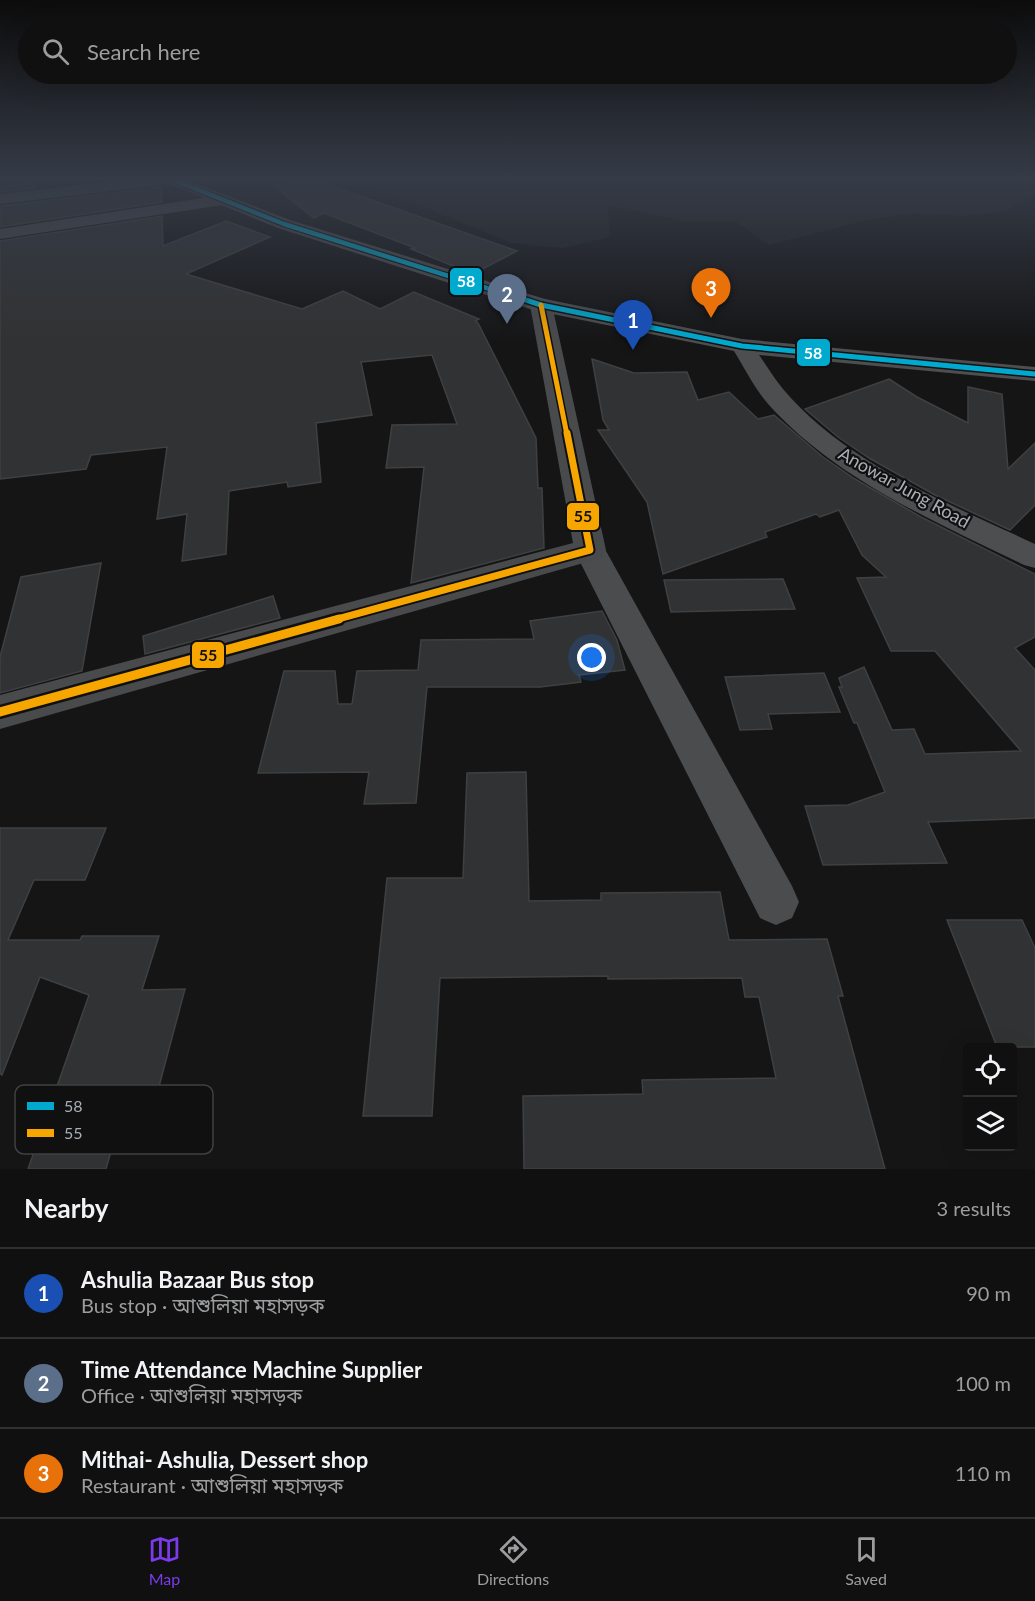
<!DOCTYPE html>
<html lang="en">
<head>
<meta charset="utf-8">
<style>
	body { margin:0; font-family:Lato,"Noto Sans Bengali",sans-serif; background:#1e1e1e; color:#f1f3f6 }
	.controls { position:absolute; right:18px; bottom:18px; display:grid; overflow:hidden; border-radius:6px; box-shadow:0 6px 24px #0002 }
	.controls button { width:54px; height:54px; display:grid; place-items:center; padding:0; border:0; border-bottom:2px solid #303030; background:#101010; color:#f1f3f6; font:30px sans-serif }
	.you { position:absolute; left:592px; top:658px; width:21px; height:21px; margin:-15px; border:4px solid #fff; border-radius:50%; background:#1a73e8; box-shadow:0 0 0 9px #1a73e833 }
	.badge { display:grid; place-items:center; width:39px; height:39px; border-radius:50%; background:#7c3aed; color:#fff; font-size:20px; font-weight:700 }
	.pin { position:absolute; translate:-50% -50px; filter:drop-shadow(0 2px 3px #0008) }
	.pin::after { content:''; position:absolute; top:32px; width:21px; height:18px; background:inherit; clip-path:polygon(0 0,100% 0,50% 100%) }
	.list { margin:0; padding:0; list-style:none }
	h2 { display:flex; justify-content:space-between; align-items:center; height:78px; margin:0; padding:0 24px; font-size:26px }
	h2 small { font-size:20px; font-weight:400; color:#9c9d9f }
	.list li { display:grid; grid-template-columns:39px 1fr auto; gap:18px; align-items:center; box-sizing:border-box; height:90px; padding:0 24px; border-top:2px solid #303030 }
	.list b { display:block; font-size:22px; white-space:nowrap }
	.list p { margin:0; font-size:20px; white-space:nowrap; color:#9c9d9f }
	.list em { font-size:20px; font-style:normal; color:#9c9d9f }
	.icon { flex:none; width:33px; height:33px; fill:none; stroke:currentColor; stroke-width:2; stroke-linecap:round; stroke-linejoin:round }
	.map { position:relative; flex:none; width:1035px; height:1169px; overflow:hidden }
	.search { position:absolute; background:#101010; box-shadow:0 6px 24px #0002; left:18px; right:18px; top:18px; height:66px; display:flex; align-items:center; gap:15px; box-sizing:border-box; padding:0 21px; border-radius:33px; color:#9c9d9f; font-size:22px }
	.sheet { height:348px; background:#101010 }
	nav { display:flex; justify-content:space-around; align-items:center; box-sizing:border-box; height:84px; border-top:2px solid #303030; background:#101010; font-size:16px; color:#9c9d9f }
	nav a { display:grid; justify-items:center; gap:3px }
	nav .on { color:#7c3aed }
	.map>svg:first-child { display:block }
	.built { fill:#1f2021 }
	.building { fill:#313233; stroke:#3e4042; stroke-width:1.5 }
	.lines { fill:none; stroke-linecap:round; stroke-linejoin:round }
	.street { fill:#4a4c4e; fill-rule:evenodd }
	.secondary { fill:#494a4c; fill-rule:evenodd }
	.highway { fill:#4c4e4f; fill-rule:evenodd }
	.bus-1-far1-casing { stroke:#101011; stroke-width:7 }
	.bus-1-casing { stroke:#101011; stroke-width:8 }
	.bus-2-far2-casing { stroke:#101011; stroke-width:8 }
	.bus-2-far1-casing { stroke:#101011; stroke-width:11 }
	.bus-2-casing { stroke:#101011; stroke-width:14 }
	.bus-1-far1 { stroke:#00a9ce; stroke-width:4.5 }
	.bus-1 { stroke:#00a9ce; stroke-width:5 }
	.bus-2-far2 { stroke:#f7a600; stroke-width:5 }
	.bus-2-far1 { stroke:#f7a600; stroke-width:7 }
	.bus-2 { stroke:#f7a600; stroke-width:9 }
	.labels { text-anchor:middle; stroke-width:4.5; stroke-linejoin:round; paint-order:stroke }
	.street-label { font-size:18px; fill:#a8afb5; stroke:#101011 }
	.key { fill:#101011; stroke:#3e4042; stroke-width:1.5 }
	.key-label { font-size:16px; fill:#a8afb5 }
	.line-badge { stroke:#101011; stroke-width:2 }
	.badge-label { font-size:16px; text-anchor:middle; font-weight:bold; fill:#fff }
	.pale-badge-label { font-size:16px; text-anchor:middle; font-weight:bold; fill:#111 }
</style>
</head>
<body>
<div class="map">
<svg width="1035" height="1169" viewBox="0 0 1035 1169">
	<rect width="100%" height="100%" fill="#151516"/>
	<polygon class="built" points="368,179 1035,179 1035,193 1005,211 964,216 913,213 863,221 769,245 735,221 685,221 608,205 610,237 563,248 511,243 383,190"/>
	<g class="building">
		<polygon points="311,179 326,184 517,251 473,274 411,249 415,248 324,213 314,218 274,186"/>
		<polygon points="36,182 35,188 0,192 0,187"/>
		<polygon points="161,187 162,202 0,227 0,206"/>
		<polygon points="162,216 163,246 226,221 270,237 186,274 302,309 343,291 380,309 414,292 479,319 475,321 478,323 536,438 538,488 542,488 544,548 411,583 424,467 386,468 392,425 457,424 432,355 361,362 372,415 316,423 321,482 288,487 287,482 229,491 226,554 182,561 187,514 157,519 167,447 91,455 86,469 0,479 0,241"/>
		<polygon points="592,359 634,373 687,372 698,400 729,392 758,419 774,415 823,457 855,479 921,517 1035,574 1035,637 1015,648 1035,670 1035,818 928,822 947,863 823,865 805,806 848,805 885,792 857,723 854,723 839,687 842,687 839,678 864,667 892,730 914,729 925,754 1021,751 935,651 891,651 857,578 886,577 862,555 839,510 820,517 816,514 765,532 767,537 663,574 647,502 598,430 609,430 603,420"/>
		<polygon points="889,379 917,397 968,423 968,387 1002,394 1008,469 1035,443 1035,505 1010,530 935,495 869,458 838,437 805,409"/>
		<polygon points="101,563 82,671 0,693 0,657 21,577"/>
		<polygon points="783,579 795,609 671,612 664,580"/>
		<polygon points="273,596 280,618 145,654 143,636"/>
		<polygon points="602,611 617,640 625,670 579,675 581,682 540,687 427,687 416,803 364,804 369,772 258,773 284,671 335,671 338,704 352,704 357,671 418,670 421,640 534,639 530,621"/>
		<polygon points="824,673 840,712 768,714 772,729 740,730 725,677"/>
		<polygon points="526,772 529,901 601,900 601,893 720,892 729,940 827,939 843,996 838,996 885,1169 524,1169 523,1096 643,1094 642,1080 776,1078 759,997 745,997 742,978 608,979 608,976 440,978 432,1116 363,1116 387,878 463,878 467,773"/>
		<polygon points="0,828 106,828 85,880 34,880 8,940 80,940 82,936 159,936 142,990 185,989 153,1109 123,1109 106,1169 28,1169 89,995 40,977 2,1075 0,1074"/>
		<polygon points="947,920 1022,920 1035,948 1035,1047 997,1047"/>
	</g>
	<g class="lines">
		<g class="street">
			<polygon points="131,179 179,179 171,184 0,204 0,194"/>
			<polygon points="223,195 229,196 231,200 229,204 0,239 0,229"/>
			<polygon points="590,539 601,542 792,886 799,902 792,918 776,925 760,918 574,550 579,542"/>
		</g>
		<polygon class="secondary" points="541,299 549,300 552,305 606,550 601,558 0,729 0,695 573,543 530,305 533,300"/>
		<path class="highway" d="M 163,179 L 185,179 L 290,220 L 545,299 L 742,339 L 1035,367 L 1035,381 L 759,355 C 767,366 774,378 783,389 C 846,464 948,503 1035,544 L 1035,568 L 1024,565 C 934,521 837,480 769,405 C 755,389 745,369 734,351 L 533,310 L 278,228 L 165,182 Z"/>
		<defs>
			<polyline id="bus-1-far1" points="171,179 284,224 496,291"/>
			<polyline id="bus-1" points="492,289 541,305 742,346 1035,374"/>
			<polyline id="bus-2-far2" points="541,305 567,435"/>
			<polyline id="bus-2-far1" points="334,620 590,550 567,433"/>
			<polyline id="bus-2" points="0,712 339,619"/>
		</defs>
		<use href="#bus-1-far1" class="bus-1-far1-casing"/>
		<use href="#bus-1" class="bus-1-casing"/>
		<use href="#bus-2-far2" class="bus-2-far2-casing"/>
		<use href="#bus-2-far1" class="bus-2-far1-casing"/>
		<use href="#bus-2" class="bus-2-casing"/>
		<use href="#bus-1-far1" class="bus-1-far1"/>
		<use href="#bus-1" class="bus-1"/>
		<use href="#bus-2-far2" class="bus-2-far2"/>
		<use href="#bus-2-far1" class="bus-2-far1"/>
		<use href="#bus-2" class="bus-2"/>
	</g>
	<linearGradient id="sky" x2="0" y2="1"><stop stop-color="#0c0c0c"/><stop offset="0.52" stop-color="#353b47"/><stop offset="1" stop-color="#353b47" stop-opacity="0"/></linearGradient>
	<rect width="1035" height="343" fill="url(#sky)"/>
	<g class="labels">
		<g class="street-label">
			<text transform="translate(904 488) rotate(29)" y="6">Anowar Jung Road</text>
		</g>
	</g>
	<rect x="15" y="1085" width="198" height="69" rx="9" class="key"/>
	<rect x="27" y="1102" width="27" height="8" fill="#00a9ce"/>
	<rect x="27" y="1129" width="27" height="8" fill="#f7a600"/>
	<g class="key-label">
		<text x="64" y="1112">58</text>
		<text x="64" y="1139">55</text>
	</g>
	<g class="line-badge">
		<rect x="449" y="267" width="34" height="29" rx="6" fill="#00a9ce"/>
		<rect x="796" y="338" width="35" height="29" rx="6" fill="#00a9ce"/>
		<rect x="566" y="502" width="34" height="29" rx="6" fill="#f7a600"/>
		<rect x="191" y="641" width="34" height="28" rx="6" fill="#f7a600"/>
	</g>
	<g class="badge-label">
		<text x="466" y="287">58</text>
		<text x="813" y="359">58</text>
	</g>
	<g class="pale-badge-label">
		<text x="583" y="522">55</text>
		<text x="208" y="661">55</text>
	</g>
</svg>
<div class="controls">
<button><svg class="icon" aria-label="locate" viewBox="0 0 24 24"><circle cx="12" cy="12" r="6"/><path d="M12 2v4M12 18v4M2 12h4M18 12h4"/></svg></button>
<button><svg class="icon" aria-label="layers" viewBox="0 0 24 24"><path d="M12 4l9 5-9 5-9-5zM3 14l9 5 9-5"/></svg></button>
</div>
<div class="you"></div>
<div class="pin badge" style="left:633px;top:350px;background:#1a4fb4">1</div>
<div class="pin badge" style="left:507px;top:324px;background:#5c6f8a">2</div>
<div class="pin badge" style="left:711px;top:318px;background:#e8710a">3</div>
<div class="search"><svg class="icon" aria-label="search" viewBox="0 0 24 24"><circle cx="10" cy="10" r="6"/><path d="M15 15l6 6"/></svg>Search here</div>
</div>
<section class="sheet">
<h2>Nearby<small>3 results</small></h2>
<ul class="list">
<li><span class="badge" style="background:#1a4fb4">1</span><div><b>Ashulia Bazaar Bus stop</b><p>Bus stop · আশুলিয়া মহাসড়ক</p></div><em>90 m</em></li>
<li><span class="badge" style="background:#5c6f8a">2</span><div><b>Time Attendance Machine Supplier</b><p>Office · আশুলিয়া মহাসড়ক</p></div><em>100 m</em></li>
<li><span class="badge" style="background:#e8710a">3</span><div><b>Mithai- Ashulia, Dessert shop</b><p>Restaurant · আশুলিয়া মহাসড়ক</p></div><em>110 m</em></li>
</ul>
</section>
<nav>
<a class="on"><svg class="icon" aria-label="map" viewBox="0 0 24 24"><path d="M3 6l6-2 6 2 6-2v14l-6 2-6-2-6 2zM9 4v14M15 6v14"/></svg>Map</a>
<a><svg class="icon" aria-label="directions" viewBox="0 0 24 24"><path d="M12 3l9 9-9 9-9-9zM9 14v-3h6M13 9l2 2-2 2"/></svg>Directions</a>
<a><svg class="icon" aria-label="saved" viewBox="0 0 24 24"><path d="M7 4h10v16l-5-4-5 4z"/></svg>Saved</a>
</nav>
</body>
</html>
